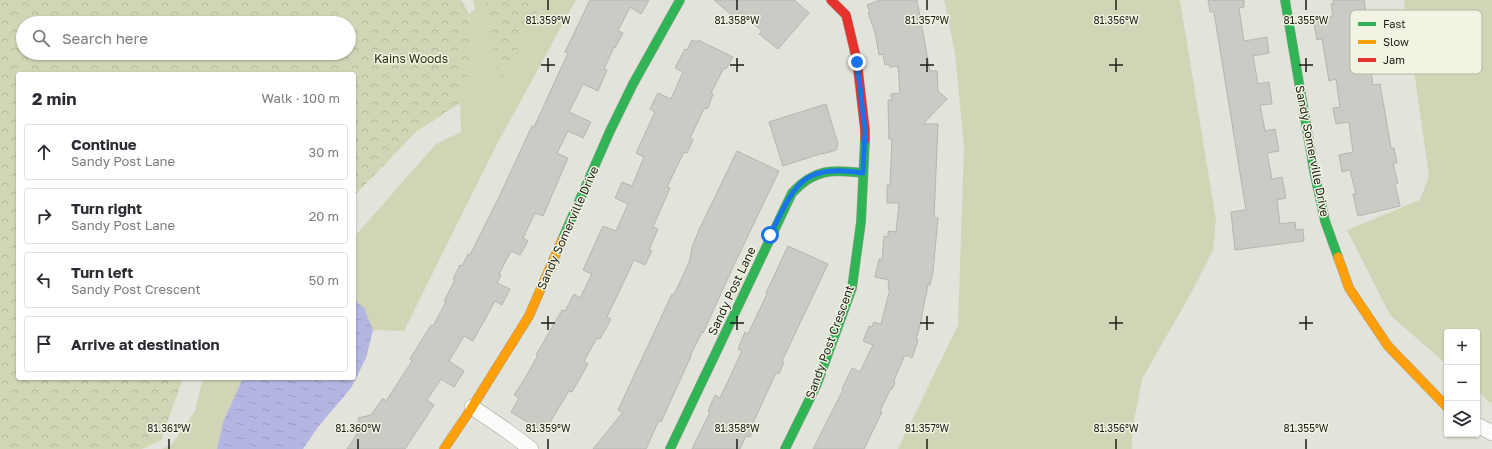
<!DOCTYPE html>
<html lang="en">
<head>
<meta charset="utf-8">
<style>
	body { margin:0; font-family:"Golos Text",sans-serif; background:#f2f2f3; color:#2b2b33 }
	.controls { position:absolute; right:12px; bottom:12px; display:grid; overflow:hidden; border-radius:4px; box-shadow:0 1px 3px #0004 }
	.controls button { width:36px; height:36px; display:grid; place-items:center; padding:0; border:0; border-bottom:1px solid #e1e1e2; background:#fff; color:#2b2b33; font:20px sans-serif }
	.stop { position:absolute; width:12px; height:12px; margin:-9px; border:3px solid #1a73e8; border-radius:50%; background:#fff }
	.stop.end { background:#1a73e8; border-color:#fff; box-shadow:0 1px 4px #0008 }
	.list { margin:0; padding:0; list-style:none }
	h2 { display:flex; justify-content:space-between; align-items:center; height:52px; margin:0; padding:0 16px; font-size:17px }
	h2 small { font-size:13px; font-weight:400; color:#7c7c81 }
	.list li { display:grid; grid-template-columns:26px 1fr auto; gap:12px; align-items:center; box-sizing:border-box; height:56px; margin:0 8px 8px; padding:0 8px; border:1px solid #e1e1e2; border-radius:4px }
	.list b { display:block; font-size:15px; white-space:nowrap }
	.list p { margin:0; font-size:13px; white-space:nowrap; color:#7c7c81 }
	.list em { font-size:13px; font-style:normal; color:#7c7c81 }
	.icon { flex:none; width:22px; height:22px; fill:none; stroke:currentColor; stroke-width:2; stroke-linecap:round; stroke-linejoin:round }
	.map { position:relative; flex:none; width:1492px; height:449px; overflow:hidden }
	.search { position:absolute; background:#fff; box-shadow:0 1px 3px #0004; left:16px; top:16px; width:340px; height:44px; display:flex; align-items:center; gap:10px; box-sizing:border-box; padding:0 14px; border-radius:22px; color:#7c7c81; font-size:15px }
	.panel { position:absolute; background:#fff; box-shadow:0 1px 3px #0004; left:16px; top:72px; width:340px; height:308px; border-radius:4px }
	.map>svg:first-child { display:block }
	.grass { fill:#d2d5b5 }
	.forest { fill:url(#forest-crowns); fill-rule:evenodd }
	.water { fill:url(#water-ripples) }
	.building { fill:#cacbc4; stroke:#b6b6b0 }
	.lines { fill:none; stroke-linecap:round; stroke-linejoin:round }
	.street-casing { stroke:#a2a39c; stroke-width:16 }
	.fast-casing { stroke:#a2a39c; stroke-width:10 }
	.slow-casing { stroke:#a2a39c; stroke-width:10 }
	.jam-casing { stroke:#a2a39c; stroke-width:10 }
	.street { stroke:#fbfbf9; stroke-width:15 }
	.fast { stroke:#30b455; stroke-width:9 }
	.slow { stroke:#ff9f0a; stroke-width:9 }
	.jam { stroke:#e5322d; stroke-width:9 }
	.route { stroke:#1a73e8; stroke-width:5 }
	.ticks { fill:none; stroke:#1d1e18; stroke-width:1.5 }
	.labels { text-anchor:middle; stroke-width:3; stroke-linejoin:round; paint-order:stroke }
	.park-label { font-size:12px; fill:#2d2f0f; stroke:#f2f4e3 }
	.street-label { font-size:12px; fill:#1d1e18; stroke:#f2f4e3 }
	.key { fill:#f2f4e3; stroke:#b2b4a6; stroke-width:1 }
	.key-label { font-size:11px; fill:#1d1e18 }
	.ticks-label { font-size:10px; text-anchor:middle; fill:#1d1e18; stroke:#f2f4e3; stroke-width:3; stroke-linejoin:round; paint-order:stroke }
</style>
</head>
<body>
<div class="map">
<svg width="1492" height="449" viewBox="0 0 1492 449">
	<defs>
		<pattern id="forest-crowns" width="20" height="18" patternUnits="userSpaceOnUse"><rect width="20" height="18" fill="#d2d5b5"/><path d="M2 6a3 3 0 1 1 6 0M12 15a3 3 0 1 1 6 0" fill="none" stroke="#b4b69b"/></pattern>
		<pattern id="water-ripples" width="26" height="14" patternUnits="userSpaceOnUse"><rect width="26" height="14" fill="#b2b6e0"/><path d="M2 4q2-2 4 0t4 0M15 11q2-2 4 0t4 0" fill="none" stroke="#999cbf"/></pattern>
	</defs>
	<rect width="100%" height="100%" fill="#e2e3da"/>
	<g class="grass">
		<polygon points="473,0 576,0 496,146 404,331 373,330 354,321 354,237 436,144 461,132 460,103 473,59 469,14 475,9"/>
		<polygon points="944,0 1180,0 1216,220 1213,250 1190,295 1142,379 1132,431 1132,449 898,449 958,325 964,147 955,53"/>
		<polygon points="1404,0 1492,0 1492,404 1477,391 1477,332 1447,332 1447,365 1390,315 1347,230 1420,200 1429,176"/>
		<polygon points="203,378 243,378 223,422 217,449 162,449 172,444 195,411"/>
	</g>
	<g class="forest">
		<path d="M 0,0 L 461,0 L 469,14 L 473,59 L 460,103 L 417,131 L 354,196 L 354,74 L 18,74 L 18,378 L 183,378 L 161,440 L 142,449 L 0,449 ZM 23,23 L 349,23 L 349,53 L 23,53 Z"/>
		<polygon points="485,0 544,0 500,82"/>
	</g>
	<polygon class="water" points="354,300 364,308 373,330 366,358 351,388 318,427 303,449 217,449 223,422 243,378 354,378"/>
	<g class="building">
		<polygon points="590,0 649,0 641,14 630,7 618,31 623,33 615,48 614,47 604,69 607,70 598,91 583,84 569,112 591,122 583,138 568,131 557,153 568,158 543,216 535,213 523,238 528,241 520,255 511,251 499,274 501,275 497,283 510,289 502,305 495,301 473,341 464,336 449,361 464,371 454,387 441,379 427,400 434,405 405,449 347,449 360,429 358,418 371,415 383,398 386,401 412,361 410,359 431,325 433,326 446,302 444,301 455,280 453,279 460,265 462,266 468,254 470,255 500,195 532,126 534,127 568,53 565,52"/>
		<polygon points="714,0 794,0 809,13 778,49 759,34 762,31 740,12 735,18"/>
		<polygon points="880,0 917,0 930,71 937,71 938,91 947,99 923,124 938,124 934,218 938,218 933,272 930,285 928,285 921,319 922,319 916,339 918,340 912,358 905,355 894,380 895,382 892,389 890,390 880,411 882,412 864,449 813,449 843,390 842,389 852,368 860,372 873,345 863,341 869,326 872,327 874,322 881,324 890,289 888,289 889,280 875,277 879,259 882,260 884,236 888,237 888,231 896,232 899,203 887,203 887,185 890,185 892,139 889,139 888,100 892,100 891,94 900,93 898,66 890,67 889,64 885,65 883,54 879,55 875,32 868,13 870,12 867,5"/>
		<polygon points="1208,0 1244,0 1244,7 1239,8 1244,41 1267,37 1269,53 1253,56 1258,84 1269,82 1272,104 1260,105 1265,131 1275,129 1279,151 1267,153 1272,179 1282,177 1286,198 1277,200 1280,224 1295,222 1296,230 1303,229 1304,241 1235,250 1231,212 1246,210 1214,12 1210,12"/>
		<polygon points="1333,0 1364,0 1372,51 1368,52 1373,85 1380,84 1391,148 1394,148 1397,163 1393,163 1398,183 1395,184 1400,206 1358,216 1353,194 1356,194 1350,170 1342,172 1339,155 1353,152 1349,122 1336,124 1333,108 1340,107 1336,79 1329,81 1322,39 1317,40 1313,19 1333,16 1331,4 1334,4"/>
		<polygon points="692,40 697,42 698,40 733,57 726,69 724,68 711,93 713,94 708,108 704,109 690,138 693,140 687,153 684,152 667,187 670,188 653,227 658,229 649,250 652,251 645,265 634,260 607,317 611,319 600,339 597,338 584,361 588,364 572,392 569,391 544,432 511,412 519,398 514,395 524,380 538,355 536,355 562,310 565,311 574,294 580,298 592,274 583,270 603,226 616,231 628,204 615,198 622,182 632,186 644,157 636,153 655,112 650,109 658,93 671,99 683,72 675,68 685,49 687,50"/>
		<polygon points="826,104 838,144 836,150 823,154 823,153 783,166 769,122"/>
		<polygon points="737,151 779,171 733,267 703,333 702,332 690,356 691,356 661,422 659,420 646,449 593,449 623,412 618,410 672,294 674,295 690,260 692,247 699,230"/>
		<polygon points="788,246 828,264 782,361 784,362 779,374 776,373 753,423 756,424 750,437 746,436 740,449 692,449 710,412 708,411 715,395 720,398 742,351 738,349 745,332 748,334 767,294 766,293"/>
	</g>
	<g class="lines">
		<defs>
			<g id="street">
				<polyline points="472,407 506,430 531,449"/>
				<polyline points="1477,425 1492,433"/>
			</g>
			<g id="fast">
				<polyline points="1285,0 1314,171 1325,221 1338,257"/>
				<polyline points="562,240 610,131 633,84 680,0"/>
				<path d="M 670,449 L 792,193 C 814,169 832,169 863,173"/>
				<polyline points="785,449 817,384 852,288 861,222 865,140"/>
			</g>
			<g id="slow">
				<polyline points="1338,257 1349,288 1388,346 1447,407"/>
				<polyline points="444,449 469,412 529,316 562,240"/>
			</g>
			<polyline id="jam" points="831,0 846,15 857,61 865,130 865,140"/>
		</defs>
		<use href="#street" class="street-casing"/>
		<use href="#fast" class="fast-casing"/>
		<use href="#slow" class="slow-casing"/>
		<use href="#jam" class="jam-casing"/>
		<use href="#street" class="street"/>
		<use href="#fast" class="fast"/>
		<use href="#slow" class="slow"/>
		<use href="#jam" class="jam"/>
	</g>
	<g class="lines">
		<path class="route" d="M 770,235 C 795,186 800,163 863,173 L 865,130 L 857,62"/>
	</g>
	<path class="ticks" d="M 548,0 L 548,10M 737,0 L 737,10M 927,0 L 927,10M 1116,0 L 1116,10M 1306,0 L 1306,10M 548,58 L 548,72M 737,58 L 737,72M 927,58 L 927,72M 1116,58 L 1116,72M 1306,58 L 1306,72M 541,65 L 555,65M 730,65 L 744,65M 920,65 L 934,65M 1109,65 L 1123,65M 1299,65 L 1313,65M 548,316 L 548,330M 737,316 L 737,330M 927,316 L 927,330M 1116,316 L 1116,330M 1306,316 L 1306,330M 541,323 L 555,323M 730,323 L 744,323M 920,323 L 934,323M 1109,323 L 1123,323M 1299,323 L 1313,323M 169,439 L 169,449M 358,439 L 358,449M 548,439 L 548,449M 737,439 L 737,449M 927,439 L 927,449M 1116,439 L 1116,449M 1306,439 L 1306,449"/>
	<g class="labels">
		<g class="park-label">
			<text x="411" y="63">Kains Woods</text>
		</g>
		<g class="street-label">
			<text transform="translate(1312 151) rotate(79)" y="4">Sandy Somerville Drive</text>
			<text transform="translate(568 228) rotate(-66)" y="4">Sandy Somerville Drive</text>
			<text transform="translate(732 291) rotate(-65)" y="4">Sandy Post Lane</text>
			<text transform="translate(830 342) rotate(-70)" y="4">Sandy Post Crescent</text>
		</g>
	</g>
	<rect x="1350" y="10" width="132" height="64" rx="6" class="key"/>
	<rect x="1358" y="22" width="18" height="4" fill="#30b455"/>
	<rect x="1358" y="40" width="18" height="4" fill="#ff9f0a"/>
	<rect x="1358" y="58" width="18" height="4" fill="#e5322d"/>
	<g class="key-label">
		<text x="1383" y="28">Fast</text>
		<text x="1383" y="46">Slow</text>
		<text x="1383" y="64">Jam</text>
	</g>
	<g class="ticks-label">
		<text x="548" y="24">81.359°W</text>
		<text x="737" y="24">81.358°W</text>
		<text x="927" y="24">81.357°W</text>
		<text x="1116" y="24">81.356°W</text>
		<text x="1306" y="24">81.355°W</text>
		<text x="169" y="432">81.361°W</text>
		<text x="358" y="432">81.360°W</text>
		<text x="548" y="432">81.359°W</text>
		<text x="737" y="432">81.358°W</text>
		<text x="927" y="432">81.357°W</text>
		<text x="1116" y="432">81.356°W</text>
		<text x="1306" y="432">81.355°W</text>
	</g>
</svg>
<div class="controls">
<button>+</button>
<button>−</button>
<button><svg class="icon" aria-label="layers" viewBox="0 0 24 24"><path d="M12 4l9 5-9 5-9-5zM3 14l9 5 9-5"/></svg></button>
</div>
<div class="stop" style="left:770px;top:235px"></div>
<div class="stop end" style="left:857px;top:62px"></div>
<div class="search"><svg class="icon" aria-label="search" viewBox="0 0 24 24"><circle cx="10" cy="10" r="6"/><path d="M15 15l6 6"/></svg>Search here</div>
<section class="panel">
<h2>2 min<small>Walk · 100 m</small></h2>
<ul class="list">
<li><svg class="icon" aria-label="ahead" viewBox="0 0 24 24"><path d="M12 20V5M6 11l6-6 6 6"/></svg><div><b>Continue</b><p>Sandy Post Lane</p></div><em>30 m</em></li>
<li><svg class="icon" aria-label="right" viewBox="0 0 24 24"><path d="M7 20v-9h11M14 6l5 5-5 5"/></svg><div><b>Turn right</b><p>Sandy Post Lane</p></div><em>20 m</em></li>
<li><svg class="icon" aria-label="left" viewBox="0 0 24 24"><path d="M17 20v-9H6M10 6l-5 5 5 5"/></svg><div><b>Turn left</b><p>Sandy Post Crescent</p></div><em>50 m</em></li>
<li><svg class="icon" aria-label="arrive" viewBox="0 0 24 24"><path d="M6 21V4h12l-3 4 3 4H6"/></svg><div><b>Arrive at destination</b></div></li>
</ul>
</section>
</div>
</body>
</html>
